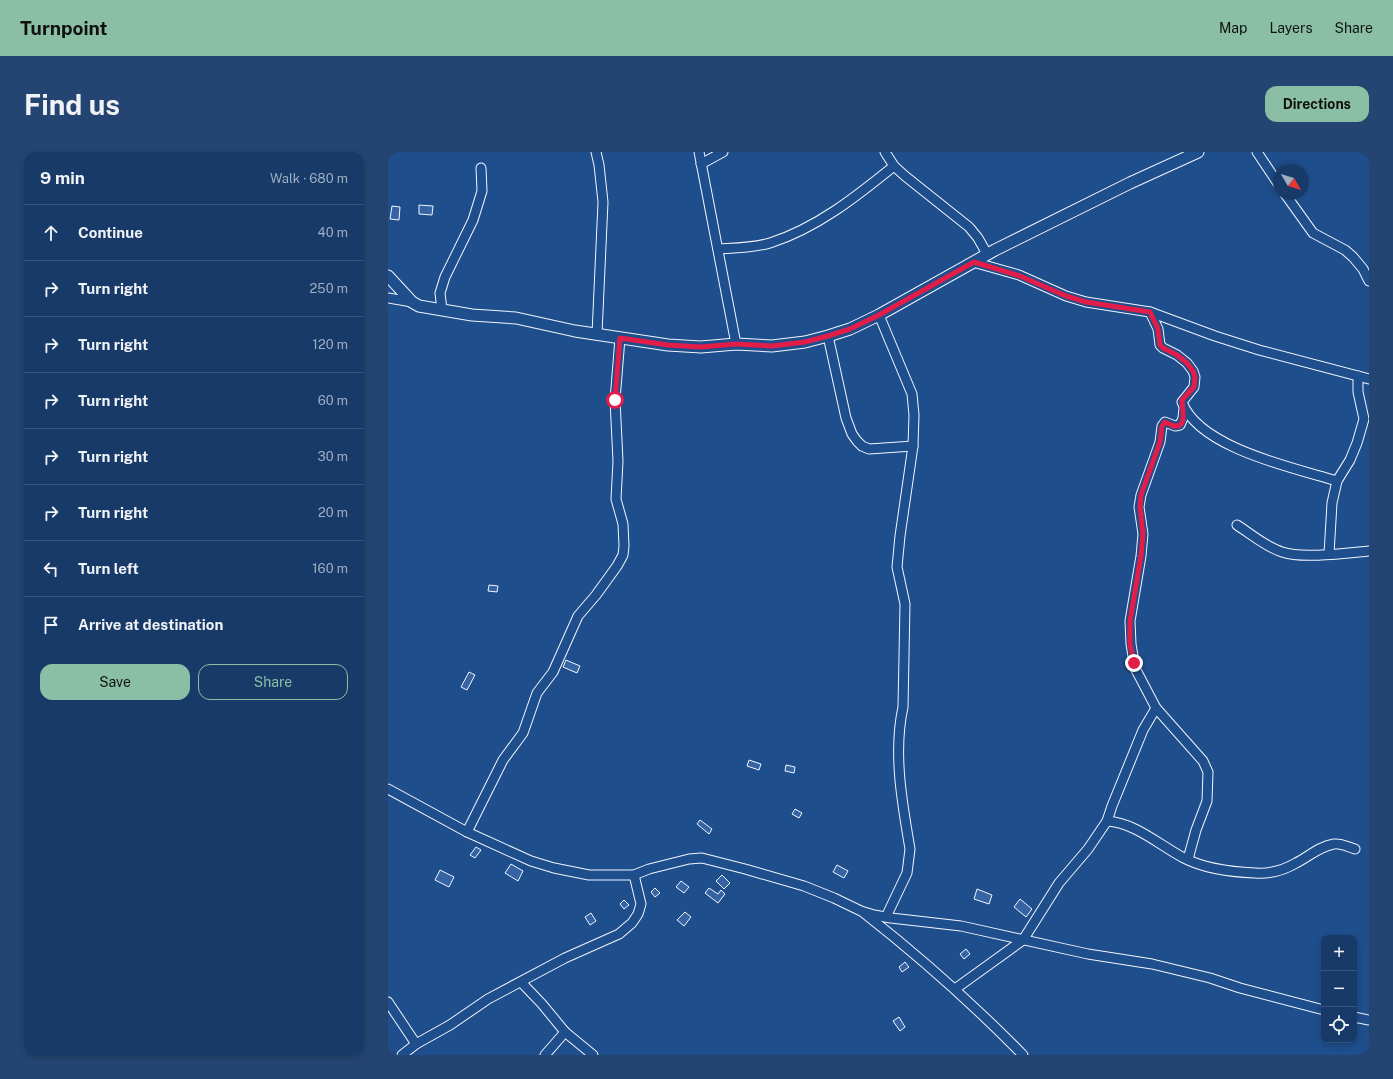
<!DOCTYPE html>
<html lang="en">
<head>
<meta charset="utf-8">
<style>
	body { margin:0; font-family:"Public Sans",sans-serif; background:#244571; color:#f1f3f6 }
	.controls { position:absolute; right:12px; bottom:12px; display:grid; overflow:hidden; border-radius:8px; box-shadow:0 2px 6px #0003 }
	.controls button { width:36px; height:36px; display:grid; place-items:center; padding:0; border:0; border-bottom:1px solid #36547d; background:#173a69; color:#f1f3f6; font:20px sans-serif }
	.compass { position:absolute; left:885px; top:12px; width:36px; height:36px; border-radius:50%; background:#173a69; box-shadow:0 2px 6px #0003; rotate:128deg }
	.stop { position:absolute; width:12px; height:12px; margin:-9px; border:3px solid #e11d48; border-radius:50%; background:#fff }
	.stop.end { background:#e11d48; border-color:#fff; box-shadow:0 1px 4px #0008 }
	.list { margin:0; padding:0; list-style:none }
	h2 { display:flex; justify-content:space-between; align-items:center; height:52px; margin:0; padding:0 16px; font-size:17px }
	h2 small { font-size:13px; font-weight:400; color:#9eadc0 }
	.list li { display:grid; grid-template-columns:26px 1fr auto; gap:12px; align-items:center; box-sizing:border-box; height:56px; padding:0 16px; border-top:1px solid #36547d }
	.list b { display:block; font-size:15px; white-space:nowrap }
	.list em { font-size:13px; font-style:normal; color:#9eadc0 }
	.actions { display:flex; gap:8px; padding:12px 16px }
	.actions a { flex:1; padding:9px 0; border:1px solid #8abfa5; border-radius:12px; text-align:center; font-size:14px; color:#8abfa5 }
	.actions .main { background:#8abfa5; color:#111 }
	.icon { flex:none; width:22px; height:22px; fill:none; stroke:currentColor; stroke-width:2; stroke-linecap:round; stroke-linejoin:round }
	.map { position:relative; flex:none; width:981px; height:903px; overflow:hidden; border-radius:12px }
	header { display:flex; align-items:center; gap:24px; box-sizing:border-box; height:56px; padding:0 20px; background:#8abfa5; color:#111 }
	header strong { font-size:19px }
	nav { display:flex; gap:22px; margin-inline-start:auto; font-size:14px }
	.intro { display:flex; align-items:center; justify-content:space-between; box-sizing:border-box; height:96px; padding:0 24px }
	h1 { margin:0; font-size:28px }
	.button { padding:10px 18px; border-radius:12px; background:#8abfa5; color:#111; font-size:14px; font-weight:700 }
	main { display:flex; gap:24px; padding:0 24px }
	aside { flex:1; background:#173a69; border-radius:12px; box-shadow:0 2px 6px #0003 }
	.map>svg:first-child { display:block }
	.building { fill:#3563a3; stroke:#f2f6ff }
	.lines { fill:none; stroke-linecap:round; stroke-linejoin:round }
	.minor-casing { stroke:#f2f6ff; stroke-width:11 }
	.tertiary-casing { stroke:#f2f6ff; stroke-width:13 }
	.minor { stroke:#1f4e8c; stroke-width:9 }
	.tertiary { stroke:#1f4e8c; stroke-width:11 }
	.route { stroke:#e11d48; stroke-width:5 }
</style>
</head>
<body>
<header>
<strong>Turnpoint</strong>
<nav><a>Map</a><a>Layers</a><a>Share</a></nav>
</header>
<div class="intro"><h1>Find us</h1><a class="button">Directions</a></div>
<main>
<aside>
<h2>9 min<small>Walk · 680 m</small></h2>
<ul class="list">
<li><svg class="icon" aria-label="ahead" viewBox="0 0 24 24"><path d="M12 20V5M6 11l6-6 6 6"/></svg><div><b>Continue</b></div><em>40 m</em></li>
<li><svg class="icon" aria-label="right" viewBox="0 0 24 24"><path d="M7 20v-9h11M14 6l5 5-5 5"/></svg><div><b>Turn right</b></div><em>250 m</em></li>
<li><svg class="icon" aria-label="right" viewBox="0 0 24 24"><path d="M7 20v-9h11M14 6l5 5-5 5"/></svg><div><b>Turn right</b></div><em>120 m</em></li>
<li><svg class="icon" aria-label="right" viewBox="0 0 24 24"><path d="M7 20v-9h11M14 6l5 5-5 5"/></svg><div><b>Turn right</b></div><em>60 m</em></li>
<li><svg class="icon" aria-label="right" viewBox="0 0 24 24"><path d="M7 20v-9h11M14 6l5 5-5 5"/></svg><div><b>Turn right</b></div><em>30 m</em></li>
<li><svg class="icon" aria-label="right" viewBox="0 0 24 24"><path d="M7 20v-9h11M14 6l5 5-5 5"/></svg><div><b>Turn right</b></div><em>20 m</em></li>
<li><svg class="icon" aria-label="left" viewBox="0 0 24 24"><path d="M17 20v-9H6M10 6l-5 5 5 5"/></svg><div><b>Turn left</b></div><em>160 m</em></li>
<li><svg class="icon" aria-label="arrive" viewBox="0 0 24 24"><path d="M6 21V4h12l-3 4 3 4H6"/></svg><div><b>Arrive at destination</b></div></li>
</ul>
<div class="actions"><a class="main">Save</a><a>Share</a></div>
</aside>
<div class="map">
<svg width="981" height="903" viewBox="0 0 981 903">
	<rect width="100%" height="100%" fill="#1f4e8c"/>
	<g class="building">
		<polygon points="31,53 45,54 44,63 31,62"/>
		<polygon points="4,54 12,55 11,68 2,67"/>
		<polygon points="101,433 110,434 109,440 100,439"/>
		<polygon points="178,508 192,514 189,521 175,515"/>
		<polygon points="81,520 87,523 79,538 73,535"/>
		<polygon points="361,608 373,612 371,618 359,614"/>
		<polygon points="398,613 407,615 406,621 397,619"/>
		<polygon points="407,657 414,661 411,666 404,662"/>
		<polygon points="312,668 324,677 321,682 309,672"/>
		<polygon points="88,695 93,698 87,706 82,703"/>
		<polygon points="123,712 135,719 130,729 117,721"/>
		<polygon points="449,713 460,719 456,726 445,720"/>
		<polygon points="52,718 66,725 61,735 47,728"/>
		<polygon points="334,723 342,731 336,737 328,729"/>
		<polygon points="293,729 301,735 296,741 288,735"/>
		<polygon points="267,736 272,741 267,745 263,740"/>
		<polygon points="321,736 330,742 333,738 337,742 330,751 317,741"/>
		<polygon points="589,737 604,743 601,752 586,747"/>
		<polygon points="632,747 644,757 638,765 626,755"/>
		<polygon points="236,748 241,753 236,757 232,752"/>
		<polygon points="297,760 303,765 296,774 289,768"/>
		<polygon points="203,761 208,769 202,773 197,765"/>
		<polygon points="578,797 582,802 576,807 572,802"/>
		<polygon points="517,810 521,815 514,820 511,815"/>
		<polygon points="511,865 517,875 512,879 505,869"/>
	</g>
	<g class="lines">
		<defs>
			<g id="minor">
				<polyline points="208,0 211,13 215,50 209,182"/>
				<polyline points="311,0 348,192"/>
				<polyline points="497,0 506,14 517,24 581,75 590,86 599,102"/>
				<polyline points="869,0 891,33"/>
				<polyline points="313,12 335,0"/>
				<polyline points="897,42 925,81 957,98 965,105 975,117 981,129"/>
				<path d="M 330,97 C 347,96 365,96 382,91 C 429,76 469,44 506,14"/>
				<polyline points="585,110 631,123 678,144 698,150 762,160 827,184 871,198 981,227"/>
				<polyline points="0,146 24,150"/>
				<polyline points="54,158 52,141 57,125 85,68 94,39 93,16"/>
				<path d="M 762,160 L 770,177 L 772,193 L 775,196 L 789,203 L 799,211 L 805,219 L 807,225 L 806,235 L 794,250 C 811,296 906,316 949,329"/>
				<path d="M 491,163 L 524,242 L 526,263 L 525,294 L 512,384 L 509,415 L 517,452 L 515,555 C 505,601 514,650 522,697 L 519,721 L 498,765"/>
				<polyline points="440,184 458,266 464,282 469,289 474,294 481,297 525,294"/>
				<polyline points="796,256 795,266 792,273 787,274 777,270 774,274 772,290 753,343 751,355 755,382 753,404 742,469 743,492 747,516 768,556 815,609 820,620 819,649 808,678 800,707"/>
				<path d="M 849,373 C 863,382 878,395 894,400 C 914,407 959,401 981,399"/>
				<polyline points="941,402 944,351 949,329 962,308 969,291 976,267 970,240 970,224"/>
				<polyline points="0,637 79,680 143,709 166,716 201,723 246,723 261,717 301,707 314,706 357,717 416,734 446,746 473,759 486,763 503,766 573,774 700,802 764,812 822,826 852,836 936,858"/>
				<path d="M 719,669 C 748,671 771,693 796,706 C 817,717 843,720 867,721 C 881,722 896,718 908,711 C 920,705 932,694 946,692 C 953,691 960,695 967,697"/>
				<polyline points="79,680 115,608 135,581 149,541 165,520 190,464 208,443 229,414 235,403 236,394 235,372 228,347 230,309 227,248 232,186"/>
				<path d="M 476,761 C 532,805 585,852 635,903"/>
				<polyline points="133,830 154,852 177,880 205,903"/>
				<polyline points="567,837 635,788 671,731 700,697 719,669 724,654 755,578 768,556"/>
				<polyline points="0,850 28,892"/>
				<polyline points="966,865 981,868"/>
				<polyline points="14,903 28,892 62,873 100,847 177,806 231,782 244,771 250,762 253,752 246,723"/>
				<polyline points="157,903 177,880"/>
			</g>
			<polyline id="tertiary" points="0,124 24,150 31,154 84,163 128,166 187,179 280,193 313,195 348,192 384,194 417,190 440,184 462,177 491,163 607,98 742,31 810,0"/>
		</defs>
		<use href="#minor" class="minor-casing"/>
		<use href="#tertiary" class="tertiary-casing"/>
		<use href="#minor" class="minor"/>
		<use href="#tertiary" class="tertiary"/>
	</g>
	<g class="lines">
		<path class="route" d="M 227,248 L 232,186 L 280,193 L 313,195 L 348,192 L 384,194 L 417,190 L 440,184 L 462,177 L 491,163 L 586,110 L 632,124 L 678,144 L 698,150 L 762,160 L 770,177 L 772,193 L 775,196 L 789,203 L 799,211 L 805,219 L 807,225 L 806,235 L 794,248 C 794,255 800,276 786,274 C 782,273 780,271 777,270 L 774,274 L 772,290 L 753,343 L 752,355 L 755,382 L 753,404 L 742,469 L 742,492 L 746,511"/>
	</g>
</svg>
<div class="controls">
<button>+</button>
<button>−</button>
<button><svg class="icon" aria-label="locate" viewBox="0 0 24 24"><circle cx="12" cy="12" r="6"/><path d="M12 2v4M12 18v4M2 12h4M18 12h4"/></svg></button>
</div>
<svg class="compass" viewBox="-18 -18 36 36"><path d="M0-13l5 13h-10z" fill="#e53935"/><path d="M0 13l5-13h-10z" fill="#9eadc0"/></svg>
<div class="stop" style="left:227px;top:248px"></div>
<div class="stop end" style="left:746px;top:511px"></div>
</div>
</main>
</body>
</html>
